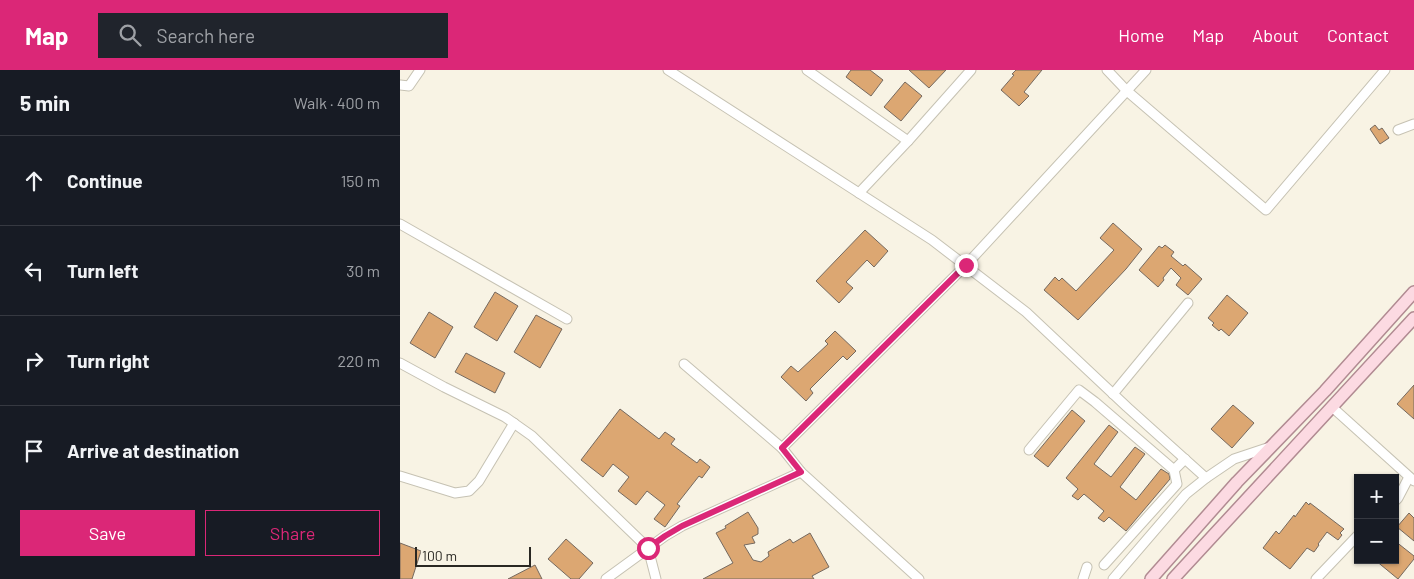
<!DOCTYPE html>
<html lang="en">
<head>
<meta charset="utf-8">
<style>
	body { margin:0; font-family:Barlow,sans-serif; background:#20242c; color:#f1f3f6 }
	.controls { position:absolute; right:15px; bottom:15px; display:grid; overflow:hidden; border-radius:0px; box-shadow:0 1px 4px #0004 }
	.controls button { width:45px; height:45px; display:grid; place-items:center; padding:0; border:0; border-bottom:1px solid #363941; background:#171b24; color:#f1f3f6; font:25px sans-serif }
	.scale { position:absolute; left:15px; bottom:12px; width:116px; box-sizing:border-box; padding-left:5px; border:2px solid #292722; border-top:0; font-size:14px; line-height:18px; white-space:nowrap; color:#292722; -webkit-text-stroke:4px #f8f3e4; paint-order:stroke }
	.stop { position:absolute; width:15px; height:15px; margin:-11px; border:4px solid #db2777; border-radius:50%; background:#fff }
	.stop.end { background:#db2777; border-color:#fff; box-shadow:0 1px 5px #0008 }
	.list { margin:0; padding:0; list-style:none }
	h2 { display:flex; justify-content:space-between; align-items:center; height:65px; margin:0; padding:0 20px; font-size:21px }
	h2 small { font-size:16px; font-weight:400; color:#9ea1a6 }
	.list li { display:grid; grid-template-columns:32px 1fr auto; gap:15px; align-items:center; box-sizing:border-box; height:90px; padding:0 20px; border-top:1px solid #363941 }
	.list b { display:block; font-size:19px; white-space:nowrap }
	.list em { font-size:16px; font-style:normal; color:#9ea1a6 }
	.actions { display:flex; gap:10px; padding:15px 20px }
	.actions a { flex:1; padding:11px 0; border:1px solid #db2777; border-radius:0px; text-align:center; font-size:18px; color:#db2777 }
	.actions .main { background:#db2777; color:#fff }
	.icon { flex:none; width:28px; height:28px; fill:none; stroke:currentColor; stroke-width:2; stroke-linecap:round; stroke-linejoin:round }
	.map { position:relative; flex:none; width:1014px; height:509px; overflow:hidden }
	header { display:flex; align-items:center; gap:30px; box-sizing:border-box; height:70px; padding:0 25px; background:#db2777; color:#fff }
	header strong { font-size:24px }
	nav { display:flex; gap:28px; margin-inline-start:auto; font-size:18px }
	.search { width:350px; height:45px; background:#20242c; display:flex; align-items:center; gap:12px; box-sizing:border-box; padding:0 18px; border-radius:0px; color:#9ea1a6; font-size:19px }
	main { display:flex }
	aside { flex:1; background:#171b24 }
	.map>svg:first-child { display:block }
	.building { fill:#dca772; stroke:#75695f }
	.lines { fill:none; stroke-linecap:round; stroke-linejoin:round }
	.minor-casing { stroke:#c6c2b3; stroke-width:11 }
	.major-casing { stroke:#b18b92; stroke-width:14 }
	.minor { stroke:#fff; stroke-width:9 }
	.major { stroke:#fcdae2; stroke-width:11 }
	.route { stroke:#db2777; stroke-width:6 }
</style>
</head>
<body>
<header>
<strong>Map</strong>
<div class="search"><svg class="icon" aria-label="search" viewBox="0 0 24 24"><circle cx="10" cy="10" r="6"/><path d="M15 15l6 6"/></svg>Search here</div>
<nav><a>Home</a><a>Map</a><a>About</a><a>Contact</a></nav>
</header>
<main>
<aside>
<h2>5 min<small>Walk · 400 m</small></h2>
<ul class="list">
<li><svg class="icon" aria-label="ahead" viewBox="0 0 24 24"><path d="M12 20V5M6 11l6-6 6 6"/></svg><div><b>Continue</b></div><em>150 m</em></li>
<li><svg class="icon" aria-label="left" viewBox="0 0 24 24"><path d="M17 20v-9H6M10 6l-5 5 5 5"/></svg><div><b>Turn left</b></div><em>30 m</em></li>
<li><svg class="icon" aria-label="right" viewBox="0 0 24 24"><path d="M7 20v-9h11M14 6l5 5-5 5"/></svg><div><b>Turn right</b></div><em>220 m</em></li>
<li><svg class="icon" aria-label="arrive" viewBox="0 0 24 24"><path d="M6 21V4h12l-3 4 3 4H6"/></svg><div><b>Arrive at destination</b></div></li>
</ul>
<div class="actions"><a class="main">Save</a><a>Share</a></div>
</aside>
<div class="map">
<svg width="1014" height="509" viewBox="0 0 1014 509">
	<rect width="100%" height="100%" fill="#f8f3e4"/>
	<g class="building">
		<polygon points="451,0 470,0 483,10 471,26 446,7"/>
		<polygon points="509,0 546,0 529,18"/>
		<polygon points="616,0 642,0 624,22 629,26 619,36 601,20 614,5 612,4"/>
		<polygon points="505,12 522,26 501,51 484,37"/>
		<polygon points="975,55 979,60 982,58 989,68 980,74 970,59"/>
		<polygon points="713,153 742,179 726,199 678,250 644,220 655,207 659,211 662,208 676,221 714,180 700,168"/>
		<polygon points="465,160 488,181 474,197 467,190 446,212 453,218 439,233 416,211"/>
		<polygon points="765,175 774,182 771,186 783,196 785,194 802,209 788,225 776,215 781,208 771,198 763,208 764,210 758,217 739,200 759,176 762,178"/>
		<polygon points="95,222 118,236 97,271 74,257"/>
		<polygon points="827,225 848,243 829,266 821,259 819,261 812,255 814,253 808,248"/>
		<polygon points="29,242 53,257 35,288 10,273"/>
		<polygon points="136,245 162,259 140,298 114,282"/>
		<polygon points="435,261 456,281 447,290 443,286 410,319 413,323 406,331 381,307 391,296 398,302 428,274 425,271"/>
		<polygon points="66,283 105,303 95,323 55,302"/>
		<polygon points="1014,315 1014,349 997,334"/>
		<polygon points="833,335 854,353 832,378 811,359"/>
		<polygon points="220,339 259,369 265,362 275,369 271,374 297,393 300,389 310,397 302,408 299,406 277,434 280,436 265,457 254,449 265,435 247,421 236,435 218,421 229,407 213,394 203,407 181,390"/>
		<polygon points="672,340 685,351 648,397 634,386"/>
		<polygon points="709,355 718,362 694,394 711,407 735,377 745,384 720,417 736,430 761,399 769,404 770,409 726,461 709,447 704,452 698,448 704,441 684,424 678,430 672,426 678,419 666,408"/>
		<polygon points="906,432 909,435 910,433 944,459 940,463 942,465 938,470 927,462 918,474 919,475 914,482 907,478 890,499 863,478 876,461 879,464 894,445 895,447"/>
		<polygon points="348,442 358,458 358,464 352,467 355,473 344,475 353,490 361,492 369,486 368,482 390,469 393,473 410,463 429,497 412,506 414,509 303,509 333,493 316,463 326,458 325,456"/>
		<polygon points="1009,443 1014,448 1014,471 997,457"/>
		<polygon points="166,469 193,493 179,509 171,509 148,489"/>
		<polygon points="995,471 1014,486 1014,489 998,509 975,490 995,490"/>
		<polygon points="0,473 21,481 12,509 0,509"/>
		<polygon points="135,495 142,509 108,509"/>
	</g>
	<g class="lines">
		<defs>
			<g id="minor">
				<polyline points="268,0 532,170 626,242 727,337 806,408"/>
				<polyline points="407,0 508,71"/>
				<polyline points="707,0 727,21 866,140 985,0"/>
				<polyline points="0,15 9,16 20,0"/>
				<polyline points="998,60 1014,54"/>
				<polyline points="459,123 508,71 571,0"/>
				<polyline points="0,154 167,249"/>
				<polyline points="0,293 44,317 105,347 132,366 248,478 256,509"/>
				<polyline points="284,294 382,378 401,402 519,509"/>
				<polyline points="713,324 788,233"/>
				<polyline points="932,337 1014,411"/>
				<polyline points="382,378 566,195 746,0"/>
				<polyline points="629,380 679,320 695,332 774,400"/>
				<polyline points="0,406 55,423 69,421 79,411 114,353"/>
				<polyline points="995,431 998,428 1009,407"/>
				<polyline points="704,495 777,414 774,400 785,389"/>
				<polyline points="206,509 265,466 282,456 401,402"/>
				<polyline points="683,509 687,497"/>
				<polyline points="713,509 786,424 806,408 834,389 870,377"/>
				<polyline points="916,509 958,465"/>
			</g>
			<g id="major">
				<polyline points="751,509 837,412 925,321 1014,222"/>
				<polyline points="773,509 1014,248"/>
			</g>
		</defs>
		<use href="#minor" class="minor-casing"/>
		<use href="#major" class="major-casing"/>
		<use href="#minor" class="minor"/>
		<use href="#major" class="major"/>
	</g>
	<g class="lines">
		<polyline class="route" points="248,478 265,466 282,456 401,402 382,378 566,195"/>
	</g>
</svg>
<div class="controls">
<button>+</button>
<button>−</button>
</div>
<div class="scale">100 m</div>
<div class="stop" style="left:248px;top:478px"></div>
<div class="stop end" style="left:566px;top:195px"></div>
</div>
</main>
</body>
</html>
